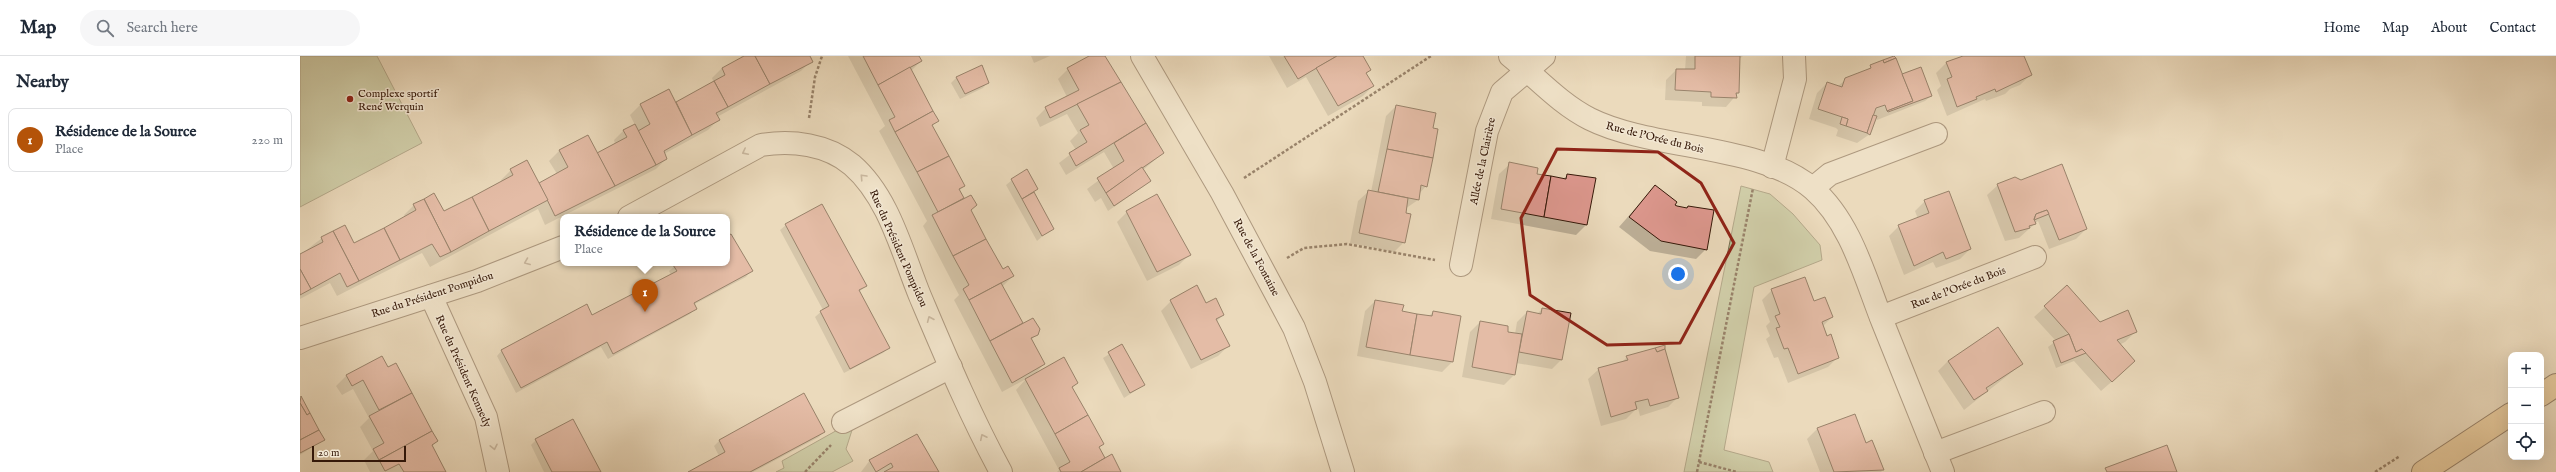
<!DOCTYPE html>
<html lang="en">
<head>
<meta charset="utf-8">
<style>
	body { margin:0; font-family:"IM FELL English",serif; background:#f6f6f7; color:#1f2937 }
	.controls { position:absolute; right:12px; bottom:12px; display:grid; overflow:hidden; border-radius:8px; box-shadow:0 4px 16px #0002 }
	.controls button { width:36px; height:36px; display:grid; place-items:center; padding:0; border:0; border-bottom:1px solid #e0e1e3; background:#fff; color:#1f2937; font:20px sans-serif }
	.scale { position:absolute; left:12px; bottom:10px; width:94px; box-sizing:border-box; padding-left:4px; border:2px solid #361909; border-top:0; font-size:11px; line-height:14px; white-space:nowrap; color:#361909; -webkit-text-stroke:3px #f2e7d3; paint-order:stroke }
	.you { position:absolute; left:1378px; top:218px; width:14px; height:14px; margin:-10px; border:3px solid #fff; border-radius:50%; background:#1a73e8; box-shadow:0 0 0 6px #1a73e833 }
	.badge { display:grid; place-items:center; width:26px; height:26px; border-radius:50%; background:#b45309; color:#fff; font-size:13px; font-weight:700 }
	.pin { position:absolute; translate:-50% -33px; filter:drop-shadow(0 1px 2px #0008) }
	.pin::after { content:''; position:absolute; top:21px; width:14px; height:12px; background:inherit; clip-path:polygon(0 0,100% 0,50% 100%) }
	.popup { position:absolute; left:260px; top:158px; width:170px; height:52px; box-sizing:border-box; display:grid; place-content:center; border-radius:8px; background:#fff; filter:drop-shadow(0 1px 3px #0005); font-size:13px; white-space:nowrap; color:#747a83 }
	.popup b { font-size:15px; color:#1f2937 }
	.popup::after { content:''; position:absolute; left:50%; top:100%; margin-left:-8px; border:8px solid transparent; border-top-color:#fff }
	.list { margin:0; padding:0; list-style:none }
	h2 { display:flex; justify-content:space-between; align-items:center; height:52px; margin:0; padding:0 16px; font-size:17px }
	h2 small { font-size:13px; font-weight:400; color:#747a83 }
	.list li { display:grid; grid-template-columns:26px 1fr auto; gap:12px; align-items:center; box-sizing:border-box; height:64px; margin:0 8px 8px; padding:0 8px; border:1px solid #e0e1e3; border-radius:8px }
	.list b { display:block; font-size:15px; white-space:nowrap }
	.list p { margin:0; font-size:13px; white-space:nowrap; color:#747a83 }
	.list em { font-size:13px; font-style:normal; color:#747a83 }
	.icon { flex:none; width:22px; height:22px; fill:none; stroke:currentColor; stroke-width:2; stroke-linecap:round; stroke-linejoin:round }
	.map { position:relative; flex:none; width:2256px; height:416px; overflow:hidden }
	header { display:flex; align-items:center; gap:24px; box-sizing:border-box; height:56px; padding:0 20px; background:#fff; border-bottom:1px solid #e0e1e3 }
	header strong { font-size:19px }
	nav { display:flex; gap:22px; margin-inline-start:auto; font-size:14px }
	.search { width:280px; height:36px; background:#f6f6f7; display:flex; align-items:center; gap:10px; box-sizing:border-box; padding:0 14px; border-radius:22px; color:#747a83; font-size:15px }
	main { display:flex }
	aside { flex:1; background:#fff }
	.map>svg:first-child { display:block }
	.green { fill:#b1c196; stroke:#746d50 }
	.shadow { fill:#0003 }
	.building { fill:#dc978d; stroke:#361909 }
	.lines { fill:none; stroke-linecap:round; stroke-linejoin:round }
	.minor-casing { stroke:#634936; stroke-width:24 }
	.major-casing { stroke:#361909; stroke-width:24 }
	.path { stroke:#361909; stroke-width:2.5; stroke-dasharray:3 2; stroke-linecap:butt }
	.minor { stroke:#f2e7d3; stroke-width:22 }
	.major { stroke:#e6bd7e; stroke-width:22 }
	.oneway { stroke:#9d8a78 }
	.marked { fill:none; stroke:#8f2418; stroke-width:3; stroke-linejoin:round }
	.poi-dot { fill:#8f2418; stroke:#f2e7d3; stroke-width:1.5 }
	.labels { text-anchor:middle; stroke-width:3; stroke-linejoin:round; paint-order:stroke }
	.poi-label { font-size:11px; fill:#361909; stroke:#f2e7d3; text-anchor:start }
	.street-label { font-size:11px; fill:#361909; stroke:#f2e7d3 }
</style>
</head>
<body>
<header>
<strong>Map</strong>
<div class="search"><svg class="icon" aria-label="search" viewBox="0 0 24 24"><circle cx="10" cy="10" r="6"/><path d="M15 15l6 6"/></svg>Search here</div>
<nav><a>Home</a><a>Map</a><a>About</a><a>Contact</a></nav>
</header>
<main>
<aside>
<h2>Nearby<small></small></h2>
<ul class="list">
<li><span class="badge">1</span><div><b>Résidence de la Source</b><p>Place</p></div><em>220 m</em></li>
</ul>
</aside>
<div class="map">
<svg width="2256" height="416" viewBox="0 0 2256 416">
	<rect width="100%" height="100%" fill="#ebdabc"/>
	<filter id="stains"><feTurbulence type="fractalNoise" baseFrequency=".005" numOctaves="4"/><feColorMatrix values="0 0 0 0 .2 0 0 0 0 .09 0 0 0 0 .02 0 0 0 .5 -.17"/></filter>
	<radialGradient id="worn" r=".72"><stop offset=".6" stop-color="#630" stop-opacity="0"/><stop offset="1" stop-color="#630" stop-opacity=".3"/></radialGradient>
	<g class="green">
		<polygon points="0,0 77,0 122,87 0,151"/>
		<polygon points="1441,130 1470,138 1493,158 1520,189 1522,204 1454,231 1424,394 1469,406 1473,416 1384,416"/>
		<polygon points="553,371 546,393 553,405 532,416 476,416 484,412 482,405 541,372 543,377"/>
	</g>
	<g class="shadow">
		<polygon points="441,0 509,0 511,5 501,15 417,61 418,64 408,74 364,98 366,103 356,113 245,169 238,153 130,211 122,197 37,240 30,227 0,243 0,199 22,182 54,189 105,161 104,159 114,149 144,157 202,126 201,124 211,114 238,128 257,118 249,105 259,95 297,98 315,88 314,84 324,74 335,69 330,59 340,49 368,35 375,47 414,27 412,22 422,12 442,2"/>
		<polygon points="548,0 618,0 621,5 611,15 637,65 632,70 664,130 659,135 664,143 676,149 670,155 702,214 713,220 702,231 722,269 737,278 731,284 744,308 734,319 777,327 771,333 803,388 798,392 805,404 820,416 757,416 759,414 716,334 726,323 702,336 654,244 659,239 623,170 627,165 579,75 585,70"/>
		<polygon points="731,0 750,0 734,7"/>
		<polygon points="791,0 804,0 863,97 843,114 844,130 808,155 801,142 795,146 787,133 814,113 804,96 766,119 759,107 776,94 770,85 778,77 767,58 740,71 736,62 746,52 767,41 758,23 768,13"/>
		<polygon points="969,0 1062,0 1070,14 1066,18 1073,30 1063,40 1028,60 1006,21 987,32"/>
		<polygon points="1386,0 1443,0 1439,3 1438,37 1426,51 1402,50 1402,46 1365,44 1366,24 1376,14 1385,14"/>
		<polygon points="1666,0 1723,0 1730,19 1720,29 1710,33 1705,38 1686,45 1685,43 1647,60 1637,34 1641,30 1636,17 1646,7"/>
		<polygon points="1595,1 1602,19 1631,40 1625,45 1577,64 1576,61 1570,78 1557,87 1536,80 1538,74 1536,72 1509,63 1517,37 1527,27 1537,31 1546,23"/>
		<polygon points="656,22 688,26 683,32 660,43 651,27"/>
		<polygon points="1096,50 1132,73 1126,130 1119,138 1118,144 1105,153 1104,186 1094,196 1050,187 1058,145 1069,135 1071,136 1086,60"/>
		<polygon points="1210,108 1236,118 1263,123 1268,119 1286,169 1276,179 1191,163 1199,118"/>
		<polygon points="712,124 737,133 733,137 752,172 737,185 706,129"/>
		<polygon points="1698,129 1786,173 1776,183 1749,193 1738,165 1719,182 1705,185 1687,139"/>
		<polygon points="1355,130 1377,151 1386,153 1388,151 1406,193 1396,203 1350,195 1319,171"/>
		<polygon points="1625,145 1670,193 1660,203 1636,212 1633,206 1604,219 1589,180 1599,170 1618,163 1615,155"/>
		<polygon points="827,156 889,199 879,209 847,225 817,166"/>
		<polygon points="486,169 566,230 559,236 589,292 583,297 544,317 515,261 523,254 480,174"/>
		<polygon points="427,181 451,215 446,221 393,249 395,253 390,258 308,303 301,291 216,337 197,300 202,294 292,260 371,219 369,215 379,207 427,207"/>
		<polygon points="1767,231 1800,267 1835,276 1825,286 1819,289 1824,315 1801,335 1774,305 1756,312 1748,291 1756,285 1734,261"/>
		<polygon points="1472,234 1513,246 1532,261 1523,270 1538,301 1528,311 1488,327 1478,301 1474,302 1466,283 1470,280 1466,270 1470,266 1462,244"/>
		<polygon points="871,245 906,248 923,259 916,266 928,290 918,300 891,313 861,255"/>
		<polygon points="1075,245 1101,256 1128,261 1133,256 1160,261 1152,306 1142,316 1057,300 1065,255"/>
		<polygon points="1242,253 1262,303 1252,313 1216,307 1214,319 1204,329 1162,321 1170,276 1180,266 1215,278 1217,266 1227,256 1237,258"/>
		<polygon points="822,290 844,329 824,342 803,302"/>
		<polygon points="82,301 87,312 95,309 137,385 132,390 145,416 70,416 64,404 73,395 60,371 69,362 53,333 42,339 36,330 46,320"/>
		<polygon points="1327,301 1378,341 1368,351 1340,360 1338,352 1336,353 1326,363 1301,370 1288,323 1299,313 1321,307"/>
		<polygon points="1648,305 1722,308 1664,354 1638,315"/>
		<polygon points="0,341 23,384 0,399"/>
		<polygon points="1555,359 1566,388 1583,414 1581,416 1520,416 1507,383 1517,373"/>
		<polygon points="524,375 519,381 453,416 390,416 419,400 414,390 419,385"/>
		<polygon points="617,379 638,416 561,416 570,404"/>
		<polygon points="236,384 299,416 244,416 231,389"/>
	</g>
	<g class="building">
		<polygon points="444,0 455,0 470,28 428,51 414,25 425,19 422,12"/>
		<polygon points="455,0 510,0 513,6 470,28"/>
		<polygon points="563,0 619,0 622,5 578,29"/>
		<polygon points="789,0 805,0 821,26 750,62 745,51 779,34 767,12"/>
		<polygon points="984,0 1037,0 998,23"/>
		<polygon points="1037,0 1063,0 1071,14 1066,17 1074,30 1038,50 1016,12"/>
		<polygon points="1395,0 1440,0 1439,37 1436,37 1437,42 1411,41 1411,36 1375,34 1376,13 1395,13"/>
		<polygon points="1594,0 1596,2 1584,7 1583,4"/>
		<polygon points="1663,0 1724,0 1732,19 1696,36 1695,33 1676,41 1677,43 1657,51 1647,23 1652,21 1646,6"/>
		<polygon points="1596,2 1613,45 1587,55 1585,49 1576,52 1567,77 1546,70 1548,63 1518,53 1527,26 1542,31 1545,22 1571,12 1570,9 1583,4 1584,7"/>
		<polygon points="682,9 689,27 665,38 656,21"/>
		<polygon points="610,11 633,55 595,76 589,64 595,61 578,29"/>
		<polygon points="1621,11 1632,40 1588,56 1587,55 1613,45 1602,18"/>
		<polygon points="414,25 428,51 416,57 420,64 392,79 376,46"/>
		<polygon points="821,26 846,67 776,110 769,97 787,86 780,74 789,69 777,48"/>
		<polygon points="369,33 392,79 364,95 367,103 356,109 338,75 350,68 340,48"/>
		<polygon points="1096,49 1136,57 1133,72 1138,73 1133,102 1087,93"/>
		<polygon points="633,55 639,65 632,69 649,100 617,116 595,76"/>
		<polygon points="1573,59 1577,60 1570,79 1567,77"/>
		<polygon points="1542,61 1548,63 1546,70 1540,68"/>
		<polygon points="846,67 864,97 806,137 797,122 824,105 814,87"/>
		<polygon points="335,68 356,109 315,130 297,97 327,81 323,74"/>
		<polygon points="288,79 315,130 255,160 239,127 268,111 259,94"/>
		<polygon points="1087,93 1133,102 1127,131 1121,129 1119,144 1078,136"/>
		<polygon points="649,100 665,130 659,133 664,142 638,156 617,116"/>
		<polygon points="227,104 248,144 189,175 172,141 213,119 210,113"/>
		<polygon points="1209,106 1238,112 1237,118 1251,120 1244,161 1201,153"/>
		<polygon points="1762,108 1787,173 1759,184 1747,154 1736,158 1734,163 1736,168 1729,170 1730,172 1715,176 1697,128 1715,121 1721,124"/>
		<polygon points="842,111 851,125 814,150 806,137"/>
		<polygon points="727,113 738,133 722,143 711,123"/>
		<polygon points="1267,118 1296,122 1287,169 1244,161 1251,120 1266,123"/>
		<polygon points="1355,129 1377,146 1375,149 1377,150 1387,152 1388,150 1414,154 1407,194 1361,185 1329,161"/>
		<polygon points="1068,134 1108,142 1106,157 1111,158 1105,187 1059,177"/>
		<polygon points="1649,135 1671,193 1646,203 1643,196 1614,210 1598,169 1629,157 1624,144"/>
		<polygon points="734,136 754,173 742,180 722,143"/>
		<polygon points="134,137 144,155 172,141 189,175 151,196 124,143"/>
		<polygon points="857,138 891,199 857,216 826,155"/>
		<polygon points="671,139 677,149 671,154 686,183 653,200 632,159"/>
		<polygon points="124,143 151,196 140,201 132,188 100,204 84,172 116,154 113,148"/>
		<polygon points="522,148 567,230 559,234 590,292 550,313 520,255 529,250 485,168"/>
		<polygon points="1747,154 1749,158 1734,164 1736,158"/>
		<polygon points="45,169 54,187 84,172 100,204 59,225 33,175"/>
		<polygon points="33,175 59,225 47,231 40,217 11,233 0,213 0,198 23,186 21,181"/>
		<polygon points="431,178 453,215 394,247 397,253 313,298 307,286 221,332 201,294 287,248 292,259 377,215 373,209 377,207 427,207 427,180"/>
		<polygon points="686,183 703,213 708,210 714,220 669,244 663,233 669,229 653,200"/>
		<polygon points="0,213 11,233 0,239"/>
		<polygon points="1505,221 1514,245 1525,241 1533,261 1522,266 1527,280 1531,278 1539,302 1498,318 1488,292 1484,293 1476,272 1480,271 1475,260 1480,258 1471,233"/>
		<polygon points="701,227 723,267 690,285 669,244"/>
		<polygon points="897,229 906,247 916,242 924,259 916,263 930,290 901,304 870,244"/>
		<polygon points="1767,229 1800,266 1828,254 1837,276 1817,284 1835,305 1812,326 1782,293 1776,296 1769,278 1744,250"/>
		<polygon points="1075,244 1104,249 1102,255 1117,258 1110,299 1066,291"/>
		<polygon points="1242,252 1271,257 1262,304 1219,296 1227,255 1241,258"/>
		<polygon points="1133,255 1161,260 1153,306 1110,299 1117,258 1132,260"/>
		<polygon points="733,262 740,273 738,279 731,282 745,308 712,327 690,285"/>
		<polygon points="1180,265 1208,270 1208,276 1222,278 1215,319 1172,311"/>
		<polygon points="1698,271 1723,308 1686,332 1688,335 1674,344 1648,305"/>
		<polygon points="1769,278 1776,296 1782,293 1786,297 1761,307 1753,285"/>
		<polygon points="822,288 845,329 830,337 808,296"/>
		<polygon points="1365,289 1365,293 1357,296 1355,292"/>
		<polygon points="1355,292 1357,296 1365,293 1379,342 1350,350 1348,343 1335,346 1337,353 1311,361 1298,312 1328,304 1326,300"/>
		<polygon points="82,300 88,311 96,307 112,337 79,354 63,324 52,330 46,319"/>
		<polygon points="764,301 778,327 772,331 788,359 755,378 725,323"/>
		<polygon points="112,337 132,375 79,404 73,393 84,387 69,360"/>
		<polygon points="504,337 525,376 450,416 388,416 425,396 419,384"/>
		<polygon points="1,340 10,357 7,359 0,347"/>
		<polygon points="0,347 7,359 10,357 19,374 0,384"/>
		<polygon points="1555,358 1566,387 1572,384 1584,414 1534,416 1517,372"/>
		<polygon points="788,359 804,388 799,391 805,402 781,416 761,416 759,412 770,406 755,378"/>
		<polygon points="273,363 301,416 252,416 235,383"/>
		<polygon points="19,374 25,384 0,397 0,384"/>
		<polygon points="132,375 138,385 132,389 146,416 104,416 99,408 85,415 79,404"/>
		<polygon points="617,378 639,416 584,416 593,411 591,407 576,416 569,404"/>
		<polygon points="1867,389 1877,416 1807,416 1805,412"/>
		<polygon points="812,398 821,416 781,416 805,402"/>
	</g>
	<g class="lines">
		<defs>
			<g id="minor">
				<polyline points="842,0 922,137 994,272 1015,326 1043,416"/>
				<path d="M 1210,0 C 1236,21 1260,48 1290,63 C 1352,94 1462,88 1513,133 C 1551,166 1565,222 1583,267 C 1603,317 1623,366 1643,416"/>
				<polyline points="1472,111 1495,23 1494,0"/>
				<polyline points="1513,132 1530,118 1636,78"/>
				<path d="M 329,161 L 461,89 C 492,84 527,88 552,109 C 589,141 602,196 620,240 C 645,299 670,359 701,416"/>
				<polyline points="1161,209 1187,75 1202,36 1244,0"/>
				<polyline points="131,240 186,361 198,416"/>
				<polyline points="1581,261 1735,201"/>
				<polyline points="0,282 177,225 263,191"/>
				<polyline points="543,366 651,311"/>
				<polyline points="1635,397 1744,356"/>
			</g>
			<g id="major">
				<polyline points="2241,339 2256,329"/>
				<polyline points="2123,416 2211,358"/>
			</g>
		</defs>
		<use href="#minor" class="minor-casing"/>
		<use href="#major" class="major-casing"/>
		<g class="path">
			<polyline points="509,62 515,21 522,0"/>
			<polyline points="944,122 1131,0"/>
			<polyline points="987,202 1004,192 1047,188 1135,204"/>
			<polyline points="1399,406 1437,416"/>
			<polyline points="505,416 531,389"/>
			<polyline points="1397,416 1453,132"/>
			<polyline points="2075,416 2100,400"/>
		</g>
		<use href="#minor" class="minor"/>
		<use href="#major" class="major"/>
	</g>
	<defs><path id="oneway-chevron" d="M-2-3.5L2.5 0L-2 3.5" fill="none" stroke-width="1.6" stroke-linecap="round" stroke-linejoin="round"/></defs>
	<g class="oneway">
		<use href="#oneway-chevron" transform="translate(445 96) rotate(153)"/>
		<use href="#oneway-chevron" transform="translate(563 121) rotate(-133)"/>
		<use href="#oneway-chevron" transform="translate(227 206) rotate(158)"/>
		<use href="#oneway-chevron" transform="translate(630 263) rotate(-113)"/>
		<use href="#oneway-chevron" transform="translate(683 381) rotate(-116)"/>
		<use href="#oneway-chevron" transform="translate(194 391) rotate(78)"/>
	</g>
	<path d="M0 0H2256V416H0ZM 1257,93 L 1358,96 L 1401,127 L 1434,187 L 1380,287 L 1307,289 L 1230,239 L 1221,162 Z" fill="#ebdabc" fill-opacity=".55" fill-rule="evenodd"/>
	<path class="marked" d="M 1257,93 L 1358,96 L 1401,127 L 1434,187 L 1380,287 L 1307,289 L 1230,239 L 1221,162 Z"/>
	<circle class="poi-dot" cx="50" cy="43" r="4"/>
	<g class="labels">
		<g class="poi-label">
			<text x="58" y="41">Complexe sportif<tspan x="58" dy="13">René Werquin</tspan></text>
		</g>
		<g class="street-label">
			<text transform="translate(1355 81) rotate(14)" y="4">Rue de l'Orée du Bois</text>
			<text transform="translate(1182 105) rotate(-78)" y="4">Allée de la Clairière</text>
			<text transform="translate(599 192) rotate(66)" y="4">Rue du Président Pompidou</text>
			<text transform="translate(957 201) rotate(62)" y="4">Rue de la Fontaine</text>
			<text transform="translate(1658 231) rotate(-21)" y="4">Rue de l'Orée du Bois</text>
			<text transform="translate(132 238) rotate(-18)" y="4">Rue du Président Pompidou</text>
			<text transform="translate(164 315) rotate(66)" y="4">Rue du Président Kennedy</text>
		</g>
	</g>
	<rect width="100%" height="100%" filter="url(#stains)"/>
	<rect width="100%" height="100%" fill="url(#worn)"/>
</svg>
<div class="controls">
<button>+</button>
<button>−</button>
<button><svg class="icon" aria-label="locate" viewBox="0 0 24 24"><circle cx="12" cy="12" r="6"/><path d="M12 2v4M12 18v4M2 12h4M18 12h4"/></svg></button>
</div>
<div class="scale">20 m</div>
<div class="you"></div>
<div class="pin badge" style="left:345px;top:256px">1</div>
<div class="popup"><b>Résidence de la Source</b>Place</div>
</div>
</main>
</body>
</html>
